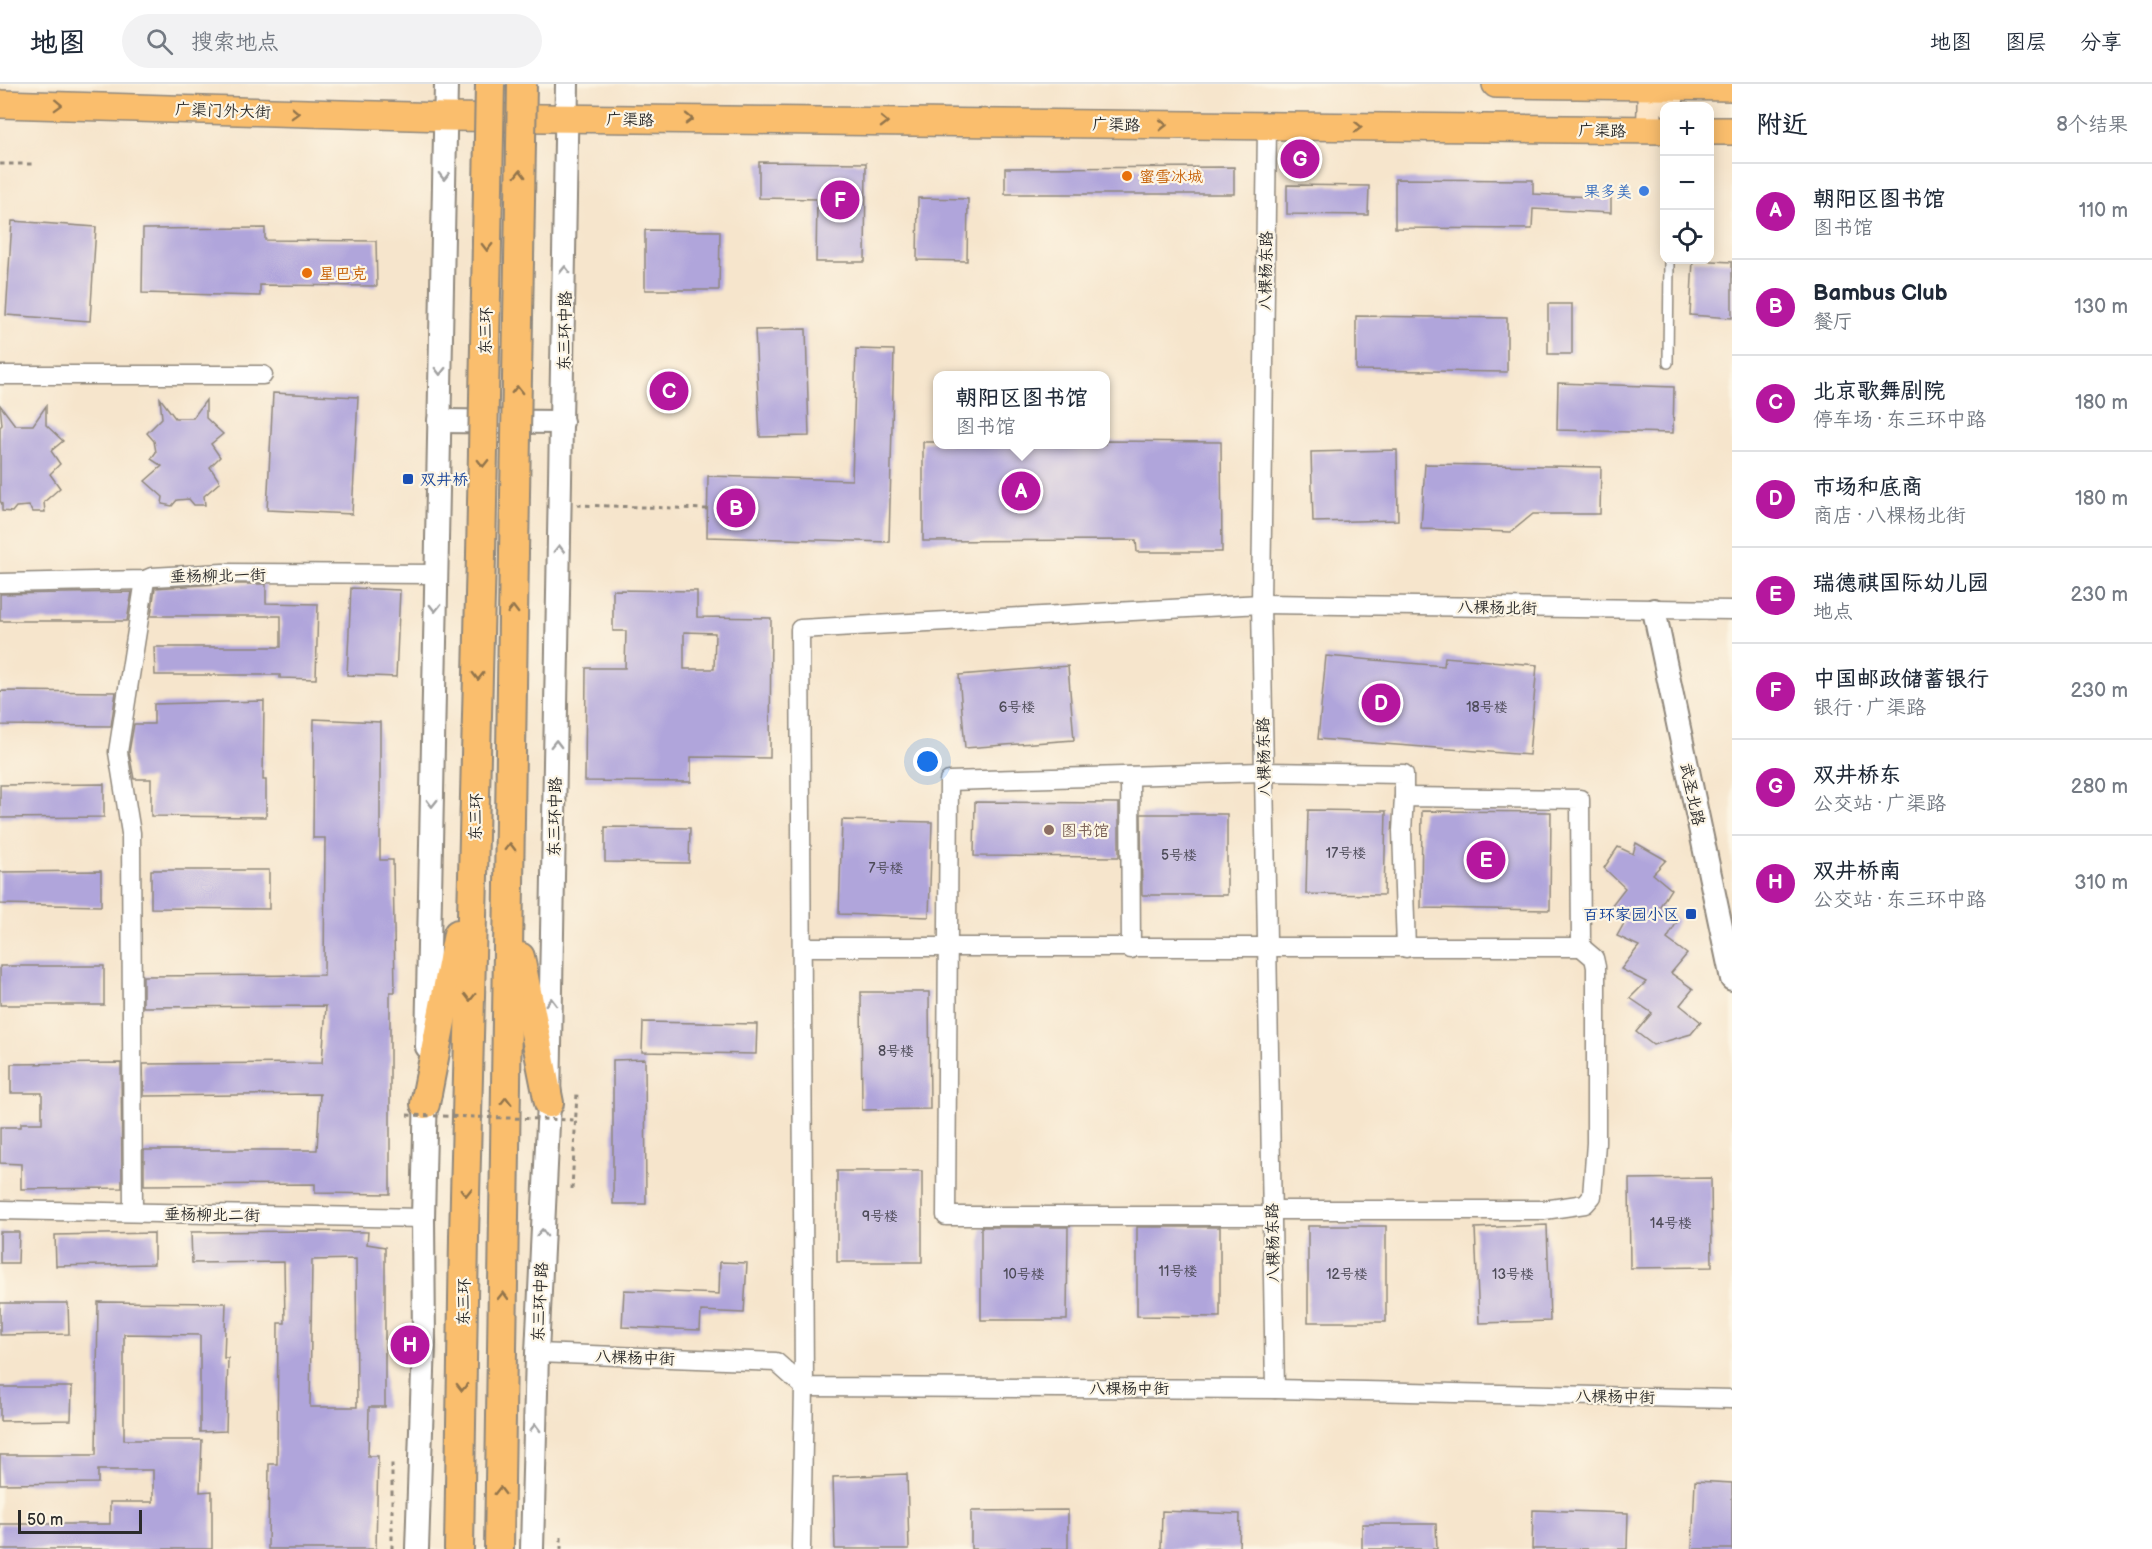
<!DOCTYPE html>
<html lang="zh">
<head>
<meta charset="utf-8">
<style>
	body { margin:0; font-family:"Balsamiq Sans","LXGW WenKai TC",sans-serif; background:#f2f2f3; color:#1f2937 }
	.controls { position:absolute; right:18px; top:18px; display:grid; overflow:hidden; border-radius:12px; box-shadow:0 3px 15px #0003 }
	.controls button { width:54px; height:54px; display:grid; place-items:center; padding:0; border:0; border-bottom:2px solid #e0e1e3; background:#fff; color:#1f2937; font:30px sans-serif }
	.scale { position:absolute; left:18px; bottom:15px; width:124px; box-sizing:border-box; padding-left:6px; border:3px solid #2b2b2b; border-top:0; font-size:16px; line-height:21px; white-space:nowrap; color:#2b2b2b; -webkit-text-stroke:4px #fcf5e5; paint-order:stroke }
	.you { position:absolute; left:928px; top:678px; width:21px; height:21px; margin:-15px; border:4px solid #fff; border-radius:50%; background:#1a73e8; box-shadow:0 0 0 9px #1a73e833 }
	.badge { display:grid; place-items:center; width:39px; height:39px; border-radius:50%; background:#b5179e; color:#fff; font-size:20px; font-weight:700 }
	.pin { position:absolute; translate:-50% -50%; border:3px solid #fff; box-shadow:0 2px 6px #0006 }
	.popup { position:absolute; left:933px; top:287px; width:177px; height:78px; box-sizing:border-box; display:grid; place-content:center; border-radius:12px; background:#fff; filter:drop-shadow(0 2px 4px #0005); font-size:20px; white-space:nowrap; color:#747a83 }
	.popup b { font-size:22px; color:#1f2937 }
	.popup::after { content:''; position:absolute; left:50%; top:100%; margin-left:-12px; border:12px solid transparent; border-top-color:#fff }
	.list { margin:0; padding:0; list-style:none }
	h2 { display:flex; justify-content:space-between; align-items:center; height:78px; margin:0; padding:0 24px; font-size:26px }
	h2 small { font-size:20px; font-weight:400; color:#747a83 }
	.list li { display:grid; grid-template-columns:39px 1fr auto; gap:18px; align-items:center; box-sizing:border-box; height:96px; padding:0 24px; border-top:2px solid #e0e1e3 }
	.list b { display:block; font-size:22px; white-space:nowrap }
	.list p { margin:0; font-size:20px; white-space:nowrap; color:#747a83 }
	.list em { font-size:20px; font-style:normal; color:#747a83 }
	.icon { flex:none; width:33px; height:33px; fill:none; stroke:currentColor; stroke-width:2; stroke-linecap:round; stroke-linejoin:round }
	.map { position:relative; flex:none; width:1732px; height:1465px; overflow:hidden }
	header { display:flex; align-items:center; gap:36px; box-sizing:border-box; height:84px; padding:0 30px; background:#fff; border-bottom:2px solid #e0e1e3 }
	header strong { font-size:28px }
	nav { display:flex; gap:33px; margin-inline-start:auto; font-size:21px }
	.search { width:420px; height:54px; background:#f2f2f3; display:flex; align-items:center; gap:15px; box-sizing:border-box; padding:0 21px; border-radius:33px; color:#747a83; font-size:22px }
	main { display:flex }
	aside { flex:1; background:#fff }
	.map>svg:first-child { display:block }
	.building { fill:#b0a5db; fill-rule:evenodd }
	.lines { fill:none; stroke-linecap:round; stroke-linejoin:round }
	.service-casing { stroke:#90887c; stroke-width:12 }
	.minor-casing { stroke:#90887c; stroke-width:21 }
	.tertiary-casing { stroke:#90887c; stroke-width:26 }
	.secondary-casing { stroke:#90887c; stroke-width:27 }
	.primary-casing { stroke:#90887c; stroke-width:30 }
	.trunk-casing { stroke:#90887c; stroke-width:32 }
	.path { stroke:#90887c; stroke-width:3; stroke-dasharray:4.5 4.5; stroke-linecap:butt }
	.service { stroke:#fff; stroke-width:9 }
	.minor { stroke:#fff; stroke-width:18 }
	.tertiary { stroke:#fff; stroke-width:22 }
	.secondary { stroke:#fde5c5; stroke-width:24 }
	.primary { stroke:#fabe6d; stroke-width:27 }
	.trunk { stroke:#fabe6d; stroke-width:28 }
	.trunk-bridge-casing { stroke:#90887c; stroke-width:32; stroke-linecap:butt }
	.path-bridge { stroke:#90887c; stroke-width:3; stroke-dasharray:4.5 4.5; stroke-linecap:butt }
	.trunk-bridge { stroke:#fabe6d; stroke-width:28 }
	.oneway { stroke:#92744c }
	.oneway2 { stroke:#a0a0a0 }
	.food-dot { fill:#e8710a; stroke:#fcf5e5; stroke-width:2 }
	.shop-dot { fill:#3f7fe0; stroke:#fcf5e5; stroke-width:2 }
	.transit-dot { fill:#1a4fb4; stroke:#fcf5e5; stroke-width:2 }
	.education-dot { fill:#8d6e63; stroke:#fcf5e5; stroke-width:2 }
	.labels { text-anchor:middle; stroke-width:4.5; stroke-linejoin:round; paint-order:stroke }
	.number-label { font-size:14px; fill:#4c4a57 }
	.street-label { font-size:16px; fill:#2b2b2b; stroke:#fcf5e5 }
	.food-label { font-size:16px; fill:#c56008; stroke:#fcf5e5; text-anchor:start }
	.shop-label { font-size:16px; fill:#366cbe; stroke:#fcf5e5; text-anchor:end }
	.transit-label { font-size:16px; fill:#164399; stroke:#fcf5e5; text-anchor:start }
	.education-label { font-size:16px; fill:#785e54; stroke:#fcf5e5; text-anchor:start }
</style>
</head>
<body>
<header>
<strong>地图</strong>
<div class="search"><svg class="icon" aria-label="search" viewBox="0 0 24 24"><circle cx="10" cy="10" r="6"/><path d="M15 15l6 6"/></svg>搜索地点</div>
<nav><a>地图</a><a>图层</a><a>分享</a></nav>
</header>
<main>
<div class="map">
<svg width="1732" height="1465" viewBox="0 0 1732 1465">
	<rect width="100%" height="100%" fill="#fcf5e5"/>
	<filter id="ink" filterUnits="userSpaceOnUse"><feTurbulence type="fractalNoise" baseFrequency=".0167" numOctaves="2"/><feDisplacementMap in="SourceGraphic" scale="12" xChannelSelector="R" yChannelSelector="G"/><feConvolveMatrix kernelMatrix="1 2 1 2 8 2 1 2 1" color-interpolation-filters="sRGB"/></filter>
	<filter id="wash" filterUnits="userSpaceOnUse"><feTurbulence type="fractalNoise" baseFrequency=".008" numOctaves="4" result="noise"/><feDisplacementMap in="SourceGraphic" scale="24" xChannelSelector="R" yChannelSelector="G"/><feGaussianBlur stdDeviation="1.35" result="paint"/><feColorMatrix in="noise" values="0 0 0 0 0 0 0 0 0 0 0 0 0 0 0 0 0 1.4 0 .05"/><feComposite in="paint" operator="in"/></filter>
	<g filter="url(#wash)">
		<rect width="100%" height="100%" fill="#f6e5cc"/>
		<g id="blocks">
			<g class="building">
				<polygon points="759,78 866,79 865,178 816,178 817,115 759,114"/>
				<polygon points="1234,83 1234,110 1005,110 1005,84"/>
				<polygon points="1395,95 1533,96 1533,110 1611,114 1611,129 1533,125 1532,145 1395,144"/>
				<polygon points="1287,101 1369,102 1368,131 1287,130"/>
				<polygon points="918,114 968,115 967,177 917,176"/>
				<polygon points="12,137 96,143 90,237 6,231"/>
				<polygon points="265,144 265,156 376,157 377,202 260,201 260,212 142,209 143,145"/>
				<polygon points="645,146 720,147 719,206 645,206"/>
				<polygon points="1693,176 1732,178 1732,234 1690,231"/>
				<rect x="1548" y="220" width="24" height="50"/>
				<polygon points="1356,232 1507,234 1507,288 1356,286"/>
				<polygon points="806,245 809,352 760,353 755,246"/>
				<polygon points="856,265 894,266 889,458 707,453 708,392 852,396"/>
				<polygon points="1558,299 1674,303 1673,349 1557,346"/>
				<polygon points="273,309 358,313 352,430 267,426"/>
				<polygon points="160,314 175,334 193,334 206,316 206,334 223,350 211,360 220,373 210,383 220,398 204,412 205,421 194,421 189,415 177,416 172,422 162,420 163,413 145,397 162,382 151,375 156,368 154,357 147,349 162,334"/>
				<polygon points="0,321 15,341 33,341 46,322 46,341 63,357 51,367 60,380 50,390 60,404 44,418 45,428 33,428 29,422 16,423 12,428 2,427 2,420 0,417 0,343 2,341"/>
				<polygon points="1105,357 1221,358 1222,468 1137,468 1136,456 923,457 923,358 937,358 937,360 1105,360"/>
				<polygon points="1397,366 1398,436 1313,438 1311,368"/>
				<polygon points="1425,380 1601,383 1600,430 1533,430 1511,448 1421,445"/>
				<polygon points="220,500 266,500 266,519 318,520 316,595 280,594 280,591 155,591 154,563 281,563 281,532 151,532 155,504"/>
				<polygon points="351,504 400,506 396,593 347,591"/>
				<path d="M 613,506 L 697,507 L 697,533 L 771,534 L 770,674 L 691,673 L 691,698 L 585,697 L 586,584 L 625,584 L 626,547 L 613,547 ZM 684,548 L 715,549 L 714,585 L 684,585 Z"/>
				<polygon points="132,508 127,537 0,537 0,510"/>
				<polygon points="1326,572 1444,582 1445,573 1537,581 1529,671 1318,655"/>
				<polygon points="1068,582 1074,656 965,664 959,591"/>
				<polygon points="0,607 116,608 111,642 0,641"/>
				<polygon points="264,617 263,696 266,696 266,733 151,732 151,695 134,695 129,668 134,640 154,640 154,620"/>
				<polygon points="314,635 380,638 380,776 393,776 395,908 390,908 390,1110 315,1109 315,1100 144,1101 144,1066 317,1066 320,1010 144,1012 143,980 322,979 326,922 143,923 143,892 324,891 325,754 313,754"/>
				<polygon points="104,700 104,733 0,734 0,701"/>
				<polygon points="975,718 1119,719 1119,773 974,772"/>
				<polygon points="1308,726 1386,727 1384,811 1306,810"/>
				<polygon points="1422,727 1551,728 1550,826 1421,824"/>
				<polygon points="1141,730 1227,730 1227,811 1142,811"/>
				<polygon points="842,736 932,738 929,833 839,830"/>
				<polygon points="605,743 690,744 689,779 605,778"/>
				<polygon points="1636,759 1666,776 1653,790 1671,805 1660,822 1678,836 1667,855 1687,870 1671,889 1693,905 1680,921 1701,938 1691,950 1653,961 1636,948 1652,929 1630,914 1646,898 1621,885 1639,862 1617,852 1628,832 1611,822 1625,804 1604,784 1618,763 1633,770"/>
				<polygon points="151,786 269,786 269,825 151,824"/>
				<polygon points="101,787 101,822 0,820 0,788"/>
				<rect x="0" y="882" width="104" height="39"/>
				<polygon points="861,908 929,908 930,1025 862,1026"/>
				<polygon points="643,938 757,940 756,970 642,968"/>
				<polygon points="645,975 646,1120 613,1120 613,976"/>
				<polygon points="121,979 122,1104 21,1105 21,1080 0,1079 0,1043 21,1043 21,1039 42,1039 42,1009 11,1009 11,980"/>
				<rect x="837" y="1087" width="85" height="91"/>
				<polygon points="1711,1094 1712,1183 1630,1184 1629,1095"/>
				<polygon points="1547,1141 1550,1237 1479,1239 1475,1144"/>
				<rect x="1308" y="1142" width="78" height="96"/>
				<polygon points="981,1143 1068,1143 1067,1236 981,1236"/>
				<polygon points="1137,1143 1220,1143 1220,1233 1137,1232"/>
				<path d="M 312,1147 L 368,1148 L 367,1160 L 385,1163 L 385,1323 L 369,1323 L 368,1372 L 378,1372 L 376,1465 L 268,1465 L 269,1380 L 277,1380 L 278,1239 L 285,1239 L 284,1178 L 192,1179 L 191,1148 ZM 356,1175 L 357,1323 L 310,1323 L 312,1176 Z"/>
				<polygon points="0,1148 19,1148 18,1179 0,1179"/>
				<polygon points="154,1149 154,1180 56,1182 55,1151"/>
				<polygon points="720,1178 747,1179 744,1229 701,1227 700,1246 622,1243 624,1206 719,1210"/>
				<polygon points="98,1218 226,1219 224,1274 228,1274 226,1347 200,1348 200,1251 124,1250 124,1356 202,1356 200,1408 212,1407 212,1465 0,1465 0,1440 110,1440 110,1418 153,1418 153,1386 98,1386 98,1399 0,1400 0,1371 96,1371"/>
				<polygon points="0,1219 68,1219 69,1250 0,1251"/>
				<polygon points="0,1303 72,1303 71,1336 0,1337"/>
				<polygon points="907,1390 909,1465 835,1465 833,1393"/>
				<polygon points="1695,1397 1732,1399 1732,1465 1692,1465"/>
				<polygon points="1068,1426 1068,1465 971,1465 971,1427"/>
				<polygon points="1533,1426 1628,1429 1627,1465 1532,1465"/>
				<polygon points="1162,1427 1240,1430 1239,1465 1161,1465"/>
				<polygon points="1362,1440 1436,1440 1437,1465 1362,1465"/>
			</g>
		</g>
	</g>
	<g filter="url(#ink)">
		<use href="#blocks" fill-opacity="0" stroke="#90887c" stroke-width="1.5"/>
		<g class="lines">
			<defs>
				<polyline id="service" points="1668,279 1669,176"/>
				<g id="minor">
					<polyline points="1267,42 1261,520 1275,1305"/>
					<polyline points="0,291 263,291"/>
					<polyline points="0,499 145,496 152,493 223,489 436,490"/>
					<polyline points="1130,692 1131,865"/>
					<path d="M 803,863 C 1062,864 1321,865 1581,863 L 1580,715 L 1404,713 L 1402,747 L 1406,864"/>
					<polyline points="0,1126 423,1134"/>
					<polyline points="1272,1126 1544,1126 1585,1120 1592,1112 1596,1059 1596,883 1594,874 1581,863"/>
					<polyline points="133,1128 131,749 118,668 145,496"/>
					<polyline points="1272,1132 946,1132 949,697 1263,688 1404,690 1404,713"/>
					<polyline points="537,1269 776,1278 804,1303 1275,1305 1732,1315"/>
					<polyline points="801,1465 804,1303 800,545 1261,520 1732,526"/>
				</g>
				<g id="tertiary">
					<polyline points="439,337 562,338"/>
					<polyline points="1654,526 1732,895"/>
					<polyline points="427,963 446,0"/>
					<polyline points="417,1465 424,1258 423,1134 426,1005"/>
					<polyline points="532,1465 537,1269 549,1019 567,0"/>
				</g>
				<g id="secondary">
					<polyline points="1671,22 1671,0"/>
					<polyline points="1649,46 1650,0"/>
				</g>
				<g id="primary">
					<polyline points="1496,0 1732,3"/>
					<polyline points="0,20 445,33 1664,46"/>
					<polyline points="1710,47 1732,47"/>
				</g>
				<g id="trunk">
					<polyline points="520,873 549,1019"/>
					<polyline points="425,1020 458,850"/>
					<polyline points="459,1465 464,1153 481,471"/>
					<polyline points="499,1465 514,469"/>
				</g>
			</defs>
			<use href="#service" class="service-casing"/>
			<use href="#minor" class="minor-casing"/>
			<use href="#tertiary" class="tertiary-casing"/>
			<use href="#secondary" class="secondary-casing"/>
			<use href="#primary" class="primary-casing"/>
			<use href="#trunk" class="trunk-casing"/>
			<g class="path">
				<polyline points="0,80 35,80"/>
				<polyline points="577,421 707,425"/>
				<polyline points="572,1105 577,1009"/>
				<polyline points="561,1453 561,1465"/>
				<polyline points="392,1465 392,1378"/>
			</g>
			<use href="#service" class="service"/>
			<use href="#minor" class="minor"/>
			<use href="#tertiary" class="tertiary"/>
			<use href="#secondary" class="secondary"/>
			<use href="#primary" class="primary"/>
			<use href="#trunk" class="trunk"/>
			<defs>
				<g id="trunk-bridge">
					<polyline points="514,469 522,0"/>
					<polyline points="481,471 490,0"/>
				</g>
			</defs>
			<use href="#trunk-bridge" class="trunk-bridge-casing"/>
			<polyline class="path-bridge" points="407,1031 575,1036"/>
			<use href="#trunk-bridge" class="trunk-bridge"/>
		</g>
		<defs><path id="oneway-chevron" d="M-2-3.5L2.5 0L-2 3.5" fill="none" stroke-width="1.6" stroke-linecap="round" stroke-linejoin="round" transform="scale(1.5)"/></defs>
		<g class="oneway">
			<use href="#oneway-chevron" transform="translate(58 21) rotate(2)"/>
			<use href="#oneway-chevron" transform="translate(295 29) rotate(2)"/>
			<use href="#oneway-chevron" transform="translate(689 35) rotate(1)"/>
			<use href="#oneway-chevron" transform="translate(884 38) rotate(1)"/>
			<use href="#oneway-chevron" transform="translate(1163 41) rotate(1)"/>
			<use href="#oneway-chevron" transform="translate(1358 43) rotate(1)"/>
			<use href="#oneway-chevron" transform="translate(520 90) rotate(-89)"/>
			<use href="#oneway-chevron" transform="translate(487 163) rotate(91)"/>
			<use href="#oneway-chevron" transform="translate(517 306) rotate(-89)"/>
			<use href="#oneway-chevron" transform="translate(483 379) rotate(91)"/>
			<use href="#oneway-chevron" transform="translate(513 526) rotate(-89)"/>
			<use href="#oneway-chevron" transform="translate(478 592) rotate(91)"/>
			<use href="#oneway-chevron" transform="translate(510 763) rotate(-89)"/>
			<use href="#oneway-chevron" transform="translate(470 913) rotate(91)"/>
			<use href="#oneway-chevron" transform="translate(506 1017) rotate(-89)"/>
			<use href="#oneway-chevron" transform="translate(466 1108) rotate(91)"/>
			<use href="#oneway-chevron" transform="translate(503 1212) rotate(-89)"/>
			<use href="#oneway-chevron" transform="translate(462 1303) rotate(91)"/>
			<use href="#oneway-chevron" transform="translate(500 1407) rotate(-89)"/>
		</g>
		<g class="oneway2">
			<use href="#oneway-chevron" transform="translate(444 92) rotate(91)"/>
			<use href="#oneway-chevron" transform="translate(565 186) rotate(-89)"/>
			<use href="#oneway-chevron" transform="translate(440 287) rotate(91)"/>
			<use href="#oneway-chevron" transform="translate(559 465) rotate(-89)"/>
			<use href="#oneway-chevron" transform="translate(435 524) rotate(91)"/>
			<use href="#oneway-chevron" transform="translate(556 660) rotate(-89)"/>
			<use href="#oneway-chevron" transform="translate(432 719) rotate(91)"/>
			<use href="#oneway-chevron" transform="translate(551 918) rotate(-89)"/>
			<use href="#oneway-chevron" transform="translate(542 1149) rotate(-87)"/>
			<use href="#oneway-chevron" transform="translate(535 1344) rotate(-89)"/>
		</g>
	</g>
	<g class="food-dot">
		<circle cx="1127" cy="92" r="6"/>
		<circle cx="307" cy="189" r="6"/>
	</g>
	<circle class="shop-dot" cx="1644" cy="107" r="6"/>
	<g class="transit-dot">
		<rect x="402" y="389" width="12" height="12" rx="3"/>
		<rect x="1685" y="824" width="12" height="12" rx="3"/>
	</g>
	<circle class="education-dot" cx="1049" cy="746" r="6"/>
	<g class="labels">
		<g class="number-label">
			<text x="1017" y="628">6号楼</text>
			<text x="1487" y="628">18号楼</text>
			<text x="1346" y="774">17号楼</text>
			<text x="1179" y="776">5号楼</text>
			<text x="886" y="789">7号楼</text>
			<text x="896" y="972">8号楼</text>
			<text x="880" y="1137">9号楼</text>
			<text x="1671" y="1144">14号楼</text>
			<text x="1178" y="1192">11号楼</text>
			<text x="1024" y="1195">10号楼</text>
			<text x="1347" y="1195">12号楼</text>
			<text x="1513" y="1195">13号楼</text>
		</g>
		<g class="street-label">
			<text transform="translate(223 26) rotate(2)" y="6">广渠门外大街</text>
			<text transform="translate(630 35) rotate(1)" y="6">广渠路</text>
			<text transform="translate(1116 40) rotate(1)" y="6">广渠路</text>
			<text transform="translate(1602 46) rotate(1)" y="6">广渠路</text>
			<text transform="translate(1265 187) rotate(-89)" y="6">八棵杨东路</text>
			<text transform="translate(485 247) rotate(-89)" y="6">东三环</text>
			<text transform="translate(564 247) rotate(-89)" y="6">东三环中路</text>
			<text transform="translate(218 491) rotate(-1)" y="6">垂杨柳北一街</text>
			<text transform="translate(1497 523) rotate(1)" y="6">八棵杨北街</text>
			<text transform="translate(1263 673) rotate(-91)" y="6">八棵杨东路</text>
			<text transform="translate(1693 710) rotate(78)" y="6">武圣北路</text>
			<text transform="translate(475 733) rotate(-89)" y="6">东三环</text>
			<text transform="translate(554 733) rotate(-89)" y="6">东三环中路</text>
			<text transform="translate(212 1130) rotate(1)" y="6">垂杨柳北二街</text>
			<text transform="translate(1272 1159) rotate(-91)" y="6">八棵杨东路</text>
			<text transform="translate(463 1218) rotate(-89)" y="6">东三环</text>
			<text transform="translate(539 1218) rotate(-87)" y="6">东三环中路</text>
			<text transform="translate(635 1273) rotate(2)" y="6">八棵杨中街</text>
			<text x="1129" y="1310">八棵杨中街</text>
			<text transform="translate(1615 1312) rotate(1)" y="6">八棵杨中街</text>
		</g>
		<g class="food-label">
			<text x="1139" y="98">蜜雪冰城</text>
			<text x="319" y="195">星巴克</text>
		</g>
		<g class="shop-label">
			<text x="1632" y="113">果多美</text>
		</g>
		<g class="transit-label">
			<text x="420" y="401">双井桥</text>
			<text x="1679" y="836" text-anchor="end">百环家园小区</text>
		</g>
		<g class="education-label">
			<text x="1061" y="752">图书馆</text>
		</g>
	</g>
</svg>
<div class="controls">
<button>+</button>
<button>−</button>
<button><svg class="icon" aria-label="locate" viewBox="0 0 24 24"><circle cx="12" cy="12" r="6"/><path d="M12 2v4M12 18v4M2 12h4M18 12h4"/></svg></button>
</div>
<div class="scale">50 m</div>
<div class="you"></div>
<div class="pin badge" style="left:1021px;top:407px">A</div>
<div class="popup"><b>朝阳区图书馆</b>图书馆</div>
<div class="pin badge" style="left:736px;top:424px">B</div>
<div class="pin badge" style="left:669px;top:307px">C</div>
<div class="pin badge" style="left:1381px;top:619px">D</div>
<div class="pin badge" style="left:1486px;top:776px">E</div>
<div class="pin badge" style="left:840px;top:116px">F</div>
<div class="pin badge" style="left:1300px;top:75px">G</div>
<div class="pin badge" style="left:410px;top:1261px">H</div>
</div>
<aside>
<h2>附近<small>8个结果</small></h2>
<ul class="list">
<li><span class="badge">A</span><div><b>朝阳区图书馆</b><p>图书馆</p></div><em>110 m</em></li>
<li><span class="badge">B</span><div><b>Bambus Club</b><p>餐厅</p></div><em>130 m</em></li>
<li><span class="badge">C</span><div><b>北京歌舞剧院</b><p>停车场 · 东三环中路</p></div><em>180 m</em></li>
<li><span class="badge">D</span><div><b>市场和底商</b><p>商店 · 八棵杨北街</p></div><em>180 m</em></li>
<li><span class="badge">E</span><div><b>瑞德祺国际幼儿园</b><p>地点</p></div><em>230 m</em></li>
<li><span class="badge">F</span><div><b>中国邮政储蓄银行</b><p>银行 · 广渠路</p></div><em>230 m</em></li>
<li><span class="badge">G</span><div><b>双井桥东</b><p>公交站 · 广渠路</p></div><em>280 m</em></li>
<li><span class="badge">H</span><div><b>双井桥南</b><p>公交站 · 东三环中路</p></div><em>310 m</em></li>
</ul>
</aside>
</main>
</body>
</html>
